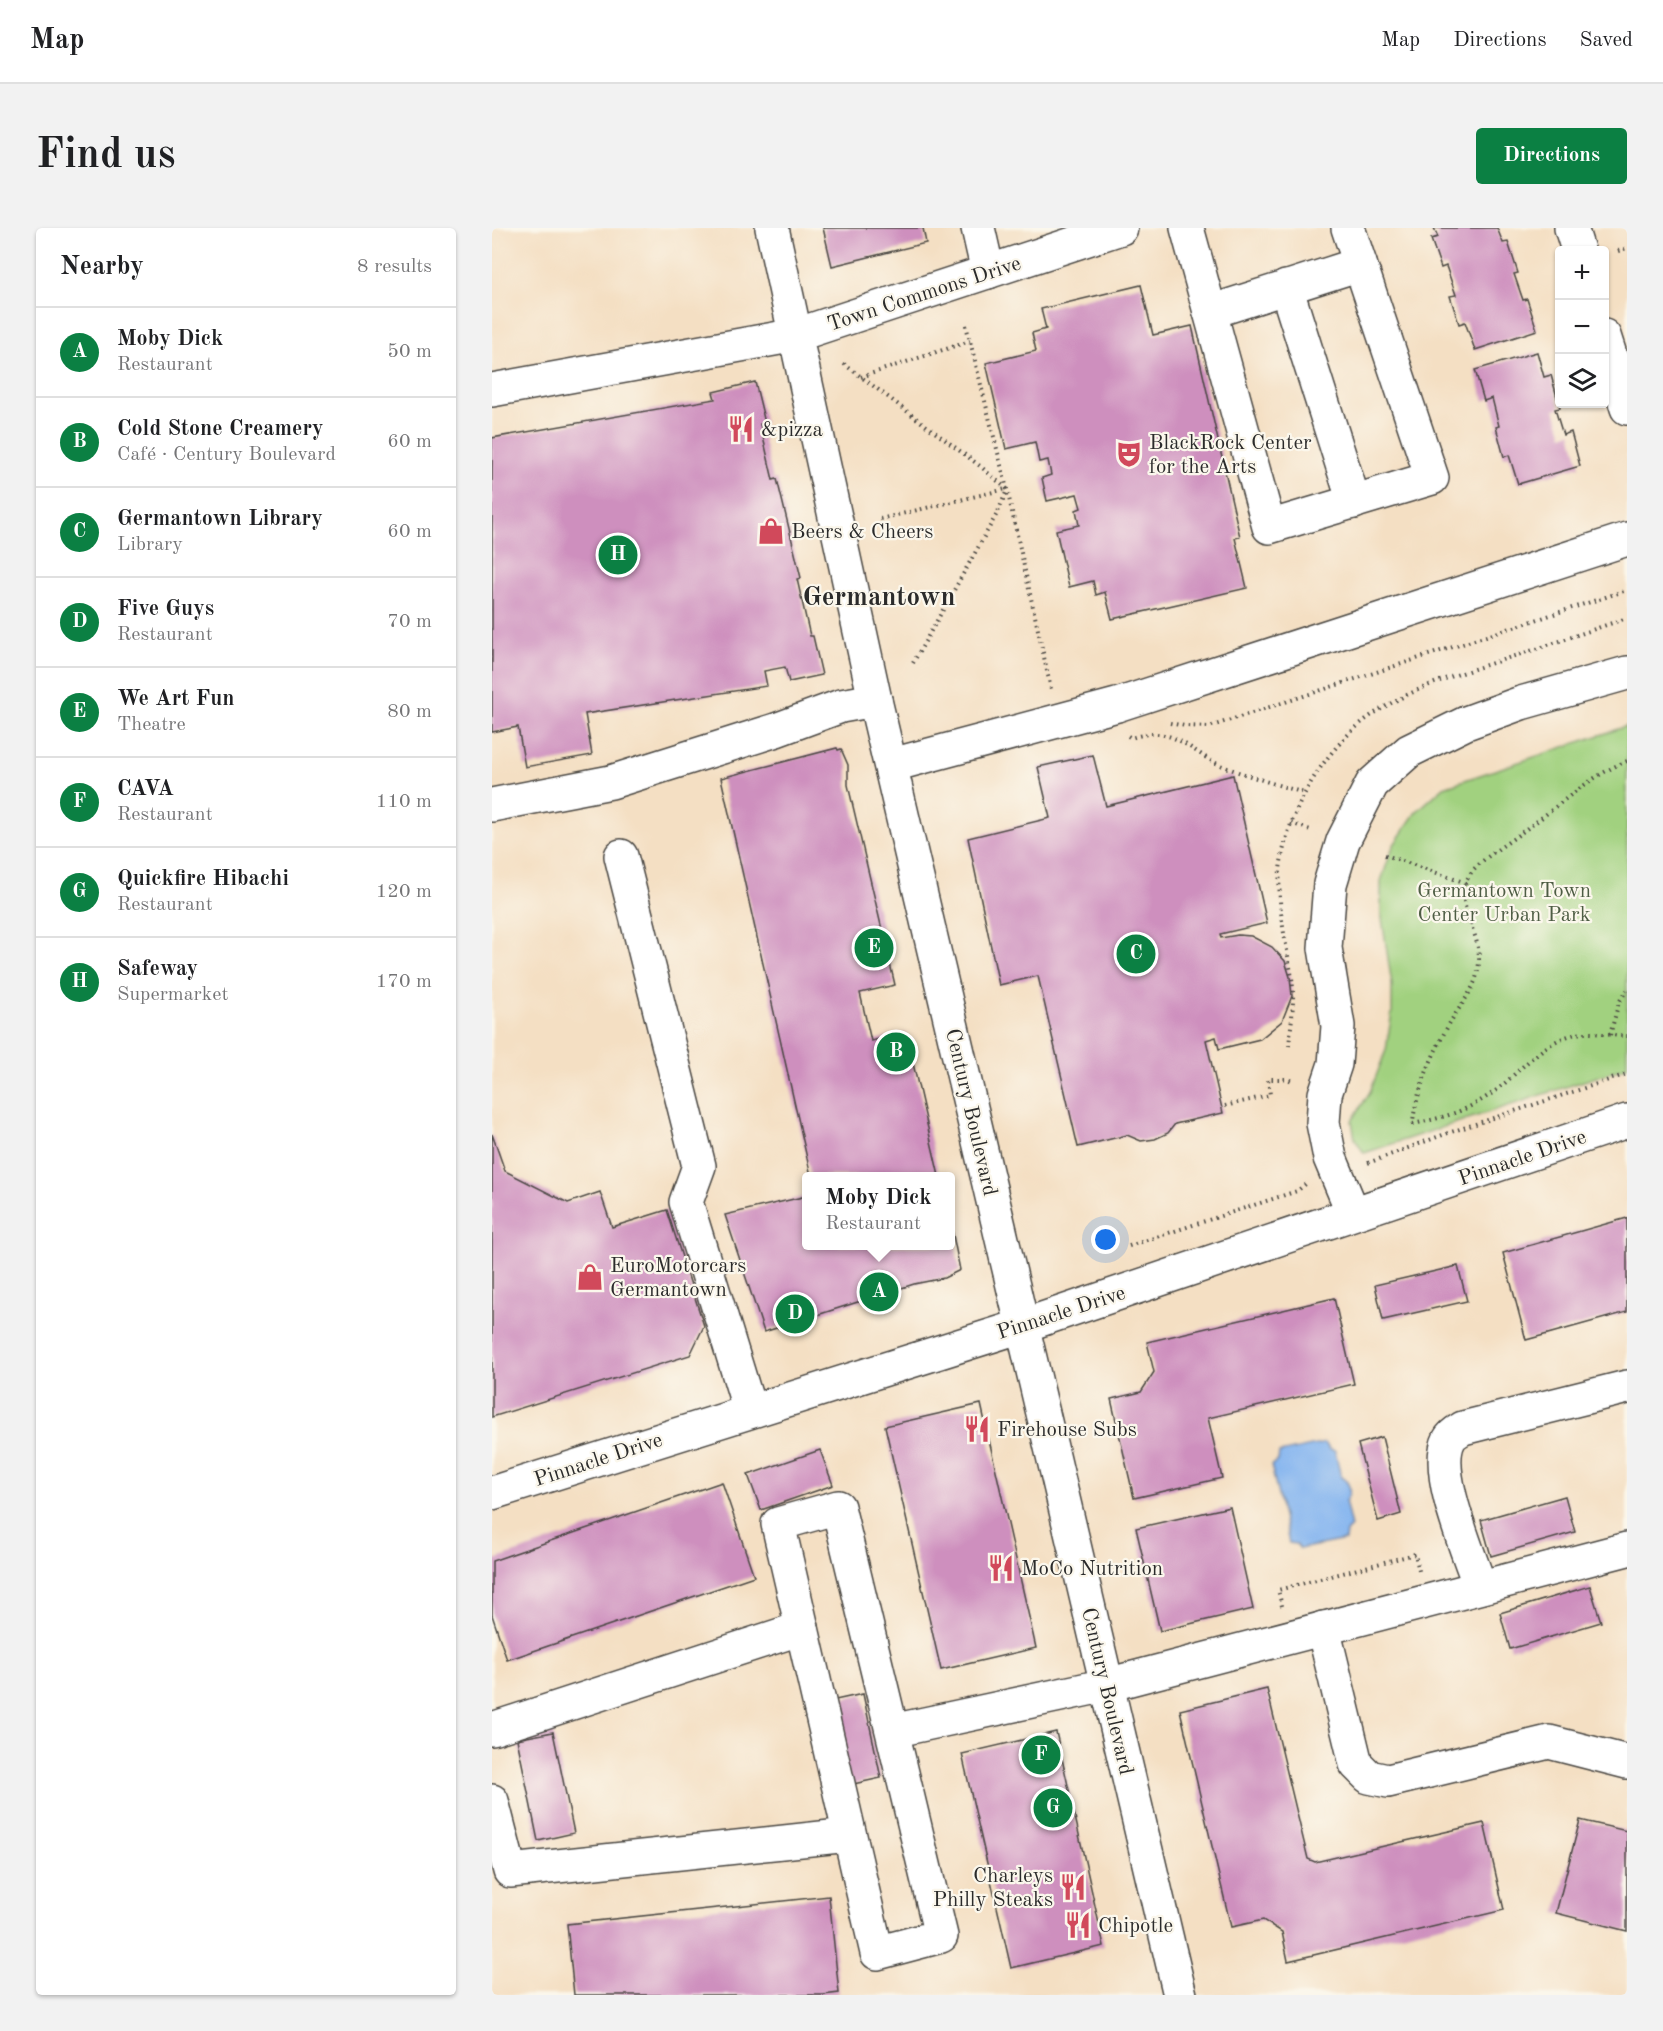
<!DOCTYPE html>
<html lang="en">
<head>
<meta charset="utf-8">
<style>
	body { margin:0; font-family:"Old Standard TT",serif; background:#f2f2f2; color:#202124 }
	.controls { position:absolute; right:18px; top:18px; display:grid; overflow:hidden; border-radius:6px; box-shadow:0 2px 4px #0004 }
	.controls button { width:54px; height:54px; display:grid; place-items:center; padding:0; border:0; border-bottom:2px solid #e0e0e0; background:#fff; color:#202124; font:30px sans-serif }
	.you { position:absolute; left:614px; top:1012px; width:21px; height:21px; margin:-15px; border:4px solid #fff; border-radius:50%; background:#1a73e8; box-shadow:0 0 0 9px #1a73e833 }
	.badge { display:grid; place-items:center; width:39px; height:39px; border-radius:50%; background:#0b8043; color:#fff; font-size:20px; font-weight:700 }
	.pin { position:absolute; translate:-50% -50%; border:3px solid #fff; box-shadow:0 2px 6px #0006 }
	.popup { position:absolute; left:310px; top:944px; width:153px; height:78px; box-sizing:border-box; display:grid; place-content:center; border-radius:6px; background:#fff; filter:drop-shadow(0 2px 4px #0005); font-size:20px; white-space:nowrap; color:#757577 }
	.popup b { font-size:22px; color:#202124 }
	.popup::after { content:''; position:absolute; left:50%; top:100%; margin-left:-12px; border:12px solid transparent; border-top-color:#fff }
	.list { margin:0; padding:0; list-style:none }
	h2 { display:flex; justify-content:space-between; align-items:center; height:78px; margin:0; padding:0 24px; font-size:26px }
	h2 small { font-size:20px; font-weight:400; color:#757577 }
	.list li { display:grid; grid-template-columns:39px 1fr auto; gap:18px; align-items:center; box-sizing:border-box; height:90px; padding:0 24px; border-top:2px solid #e0e0e0 }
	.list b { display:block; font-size:22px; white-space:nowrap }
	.list p { margin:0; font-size:20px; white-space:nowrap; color:#757577 }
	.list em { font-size:20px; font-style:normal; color:#757577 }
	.icon { flex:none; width:33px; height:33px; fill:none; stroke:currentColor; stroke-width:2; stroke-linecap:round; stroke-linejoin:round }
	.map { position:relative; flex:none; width:1135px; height:1767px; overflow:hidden; border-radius:6px }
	header { display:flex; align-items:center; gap:36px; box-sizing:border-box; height:84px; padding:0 30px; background:#fff; border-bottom:2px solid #e0e0e0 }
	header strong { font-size:28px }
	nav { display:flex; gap:33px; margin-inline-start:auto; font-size:21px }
	.intro { display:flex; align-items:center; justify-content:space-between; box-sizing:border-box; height:144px; padding:0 36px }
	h1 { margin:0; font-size:42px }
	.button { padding:15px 27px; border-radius:6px; background:#0b8043; color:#fff; font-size:21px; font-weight:700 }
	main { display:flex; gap:36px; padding:0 36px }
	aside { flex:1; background:#fff; border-radius:6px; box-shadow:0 2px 4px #0004 }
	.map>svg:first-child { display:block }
	.green { fill:#a1d17f; stroke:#667e55; stroke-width:1.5 }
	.water { fill:#83b4ef; stroke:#57708d; stroke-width:1.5 }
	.building { fill:#ce8fbe }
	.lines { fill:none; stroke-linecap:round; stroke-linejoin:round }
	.minor-casing { stroke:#494642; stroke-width:36 }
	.path { stroke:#494642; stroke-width:4; stroke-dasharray:1.5 4.5; stroke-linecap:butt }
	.minor { stroke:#fff; stroke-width:33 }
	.labels { text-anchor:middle; stroke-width:4.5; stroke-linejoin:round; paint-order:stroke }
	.street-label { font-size:21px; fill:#2b2b2b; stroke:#fbf7ec }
	.poi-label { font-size:21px; fill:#2b2b2b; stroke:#fbf7ec; text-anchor:start }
	.park-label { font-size:21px; fill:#4e5d44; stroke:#fbf7ec }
	.district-label { font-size:27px; font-weight:bold; fill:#2b2b2b; stroke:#fbf7ec }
</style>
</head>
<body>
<header>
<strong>Map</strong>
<nav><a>Map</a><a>Directions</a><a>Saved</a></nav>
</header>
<div class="intro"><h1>Find us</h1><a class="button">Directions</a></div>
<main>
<aside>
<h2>Nearby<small>8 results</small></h2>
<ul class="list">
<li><span class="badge">A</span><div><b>Moby Dick</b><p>Restaurant</p></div><em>50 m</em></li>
<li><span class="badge">B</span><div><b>Cold Stone Creamery</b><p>Café · Century Boulevard</p></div><em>60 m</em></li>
<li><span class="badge">C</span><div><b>Germantown Library</b><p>Library</p></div><em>60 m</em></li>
<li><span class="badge">D</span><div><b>Five Guys</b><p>Restaurant</p></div><em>70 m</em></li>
<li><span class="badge">E</span><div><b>We Art Fun</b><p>Theatre</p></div><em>80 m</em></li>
<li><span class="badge">F</span><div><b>CAVA</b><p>Restaurant</p></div><em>110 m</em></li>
<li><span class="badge">G</span><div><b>Quickfire Hibachi</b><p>Restaurant</p></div><em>120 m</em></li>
<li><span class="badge">H</span><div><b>Safeway</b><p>Supermarket</p></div><em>170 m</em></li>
</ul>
</aside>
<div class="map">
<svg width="1135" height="1767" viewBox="0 0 1135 1767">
	<rect width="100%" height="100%" fill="#fbf7ec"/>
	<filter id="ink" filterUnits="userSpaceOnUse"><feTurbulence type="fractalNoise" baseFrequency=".0167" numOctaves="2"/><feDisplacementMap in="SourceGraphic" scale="12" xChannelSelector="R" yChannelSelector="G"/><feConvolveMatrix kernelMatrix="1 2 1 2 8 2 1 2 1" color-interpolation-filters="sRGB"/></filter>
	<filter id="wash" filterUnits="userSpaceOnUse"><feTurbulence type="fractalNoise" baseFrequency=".008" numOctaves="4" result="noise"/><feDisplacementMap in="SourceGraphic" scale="24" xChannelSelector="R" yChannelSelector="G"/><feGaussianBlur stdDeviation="1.35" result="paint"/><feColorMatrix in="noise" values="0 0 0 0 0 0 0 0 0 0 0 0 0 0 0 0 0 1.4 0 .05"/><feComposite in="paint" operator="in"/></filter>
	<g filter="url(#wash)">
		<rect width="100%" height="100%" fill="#f4dfc3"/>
		<polygon class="green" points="1135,498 1135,839 872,925 863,911 860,893 878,864 894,822 900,784 900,757 889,684 889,653 901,618 924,584 952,559"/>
		<path class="water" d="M 833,1215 L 837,1221 L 843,1223 L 849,1249 C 859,1255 860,1264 853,1273 L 859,1299 L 854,1304 L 853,1312 L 808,1321 L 804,1316 L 797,1315 L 779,1237 L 786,1233 L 787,1225 Z"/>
		<g id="blocks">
			<g class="building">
				<polygon points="331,0 431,0 434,15 340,38"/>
				<polygon points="942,0 1005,0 1011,15 1016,14 1026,45 1022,46 1031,72 1035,71 1045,102 983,122 973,94 967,96 958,68 964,67 954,38 949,40 939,11 946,9"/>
				<polygon points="649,57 661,107 700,98 748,309 743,310 755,360 620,391 613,364 604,367 601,353 577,359 564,302 587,297 584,282 589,280 585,266 555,273 550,250 559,247 556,232 547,234 543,214 514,221 494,135 544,123 540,105 554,101 549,81"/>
				<polygon points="1045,124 1052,149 1059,147 1068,180 1063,181 1071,207 1079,204 1088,238 1026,256 1017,227 1012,229 1004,199 1007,198 1000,170 992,173 983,142"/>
				<polygon points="263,154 273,195 268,196 281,252 285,251 309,350 305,351 318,408 321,408 330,447 297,454 293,439 272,443 275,458 93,486 100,527 33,539 26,499 0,504 0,210 223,171 221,164"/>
				<polygon points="345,520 346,522 349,521 356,537 356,557 403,757 368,765 379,813 414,805 447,948 319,948 229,550"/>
				<polygon points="601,527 614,578 741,547 775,695 728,706 729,710 746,707 759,708 780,719 793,733 798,749 800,768 790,793 768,811 727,821 724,809 714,812 731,885 683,896 676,905 663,911 649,913 635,907 586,919 546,748 507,757 476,610 558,590 546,539"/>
				<polygon points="0,906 13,943 76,975 108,964 120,999 175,982 212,1098 198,1127 0,1189"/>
				<polygon points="315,968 315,1018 459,1018 460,1002 468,1042 452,1050 422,1056 272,1104 233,987"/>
				<polygon points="1135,990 1135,1084 1034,1112 1011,1025"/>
				<polygon points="966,1038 975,1073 891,1092 883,1057"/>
				<polygon points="842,1070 862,1156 716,1190 730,1250 642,1270 619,1171 649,1164 662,1144 655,1114"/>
				<polygon points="489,1176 544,1420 449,1442 393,1198"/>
				<polygon points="890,1209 909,1286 886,1293 866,1216"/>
				<polygon points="328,1222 341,1257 269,1282 256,1247"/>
				<polygon points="230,1254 262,1348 15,1432 0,1387 0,1333"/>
				<polygon points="1073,1268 1083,1304 999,1328 989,1292"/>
				<polygon points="738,1279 761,1381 668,1403 644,1300"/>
				<polygon points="1098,1358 1109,1394 1018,1421 1008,1385"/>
				<polygon points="775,1461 816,1631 823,1634 992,1595 1012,1682 796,1733 790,1704 771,1692 739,1699 688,1482"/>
				<polygon points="371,1466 389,1550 352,1558 334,1474"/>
				<polygon points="61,1504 82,1605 46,1613 25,1511"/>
				<polygon points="564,1504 612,1718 519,1740 470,1526"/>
				<polygon points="1088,1592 1135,1603 1135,1703 1064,1685"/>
				<polygon points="337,1668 347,1765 331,1767 82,1767 75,1696"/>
			</g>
		</g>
	</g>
	<g filter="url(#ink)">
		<use href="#blocks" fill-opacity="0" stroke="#494642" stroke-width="1.5"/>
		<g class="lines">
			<defs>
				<g id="minor">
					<polyline points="280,0 383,472 688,1767"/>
					<polyline points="486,0 496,44"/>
					<polyline points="695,0 777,299 940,250 856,0"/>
					<polyline points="1079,0 1086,22"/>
					<polyline points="794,59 862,274"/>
					<polyline points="718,84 868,36"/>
					<polyline points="1112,108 1135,180"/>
					<polyline points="0,162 304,107 629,0"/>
					<polyline points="400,537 625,477 1135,311"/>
					<polyline points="0,577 119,554 284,502 349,478 383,472"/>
					<polyline points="129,628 207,938 194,974 258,1183"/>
					<polyline points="861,985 838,930 831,895 833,866 843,836 846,798 833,720 838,656 851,613 880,556 917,523 974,495 1029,475 1135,445"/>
					<polyline points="0,1265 530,1098 1135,893"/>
					<path d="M 988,1359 C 977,1325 941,1244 957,1212 C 960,1206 966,1203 971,1200 L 1135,1159"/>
					<polyline points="831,1400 864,1536 877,1549 896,1553 1057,1514 1135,1534"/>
					<polyline points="0,1501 310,1400"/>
					<polyline points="400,1503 449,1708 385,1725 286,1296 346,1279 400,1503 615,1457 1135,1321"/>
					<polyline points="0,1573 18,1643 357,1607"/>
				</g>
			</defs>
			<use href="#minor" class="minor-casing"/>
			<g class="path">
				<polyline points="1126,23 1135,20"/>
				<polyline points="474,97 515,261 559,461"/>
				<polyline points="352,136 488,238 515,261"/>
				<polyline points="369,149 478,113"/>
				<polyline points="388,291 514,261"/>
				<polyline points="421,435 506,284 515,262"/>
				<polyline points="678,495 693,498 717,499 1135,362"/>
				<path d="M 636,508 L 639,510 C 684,495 696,525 733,539 C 759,549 786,557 812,565"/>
				<path d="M 1135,533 C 1098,548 1069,576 1037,599 C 1019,613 998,625 982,641 C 977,647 973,654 972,661 C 968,689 996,713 984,750 C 979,766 967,779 959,793 C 944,818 922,868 921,896 C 955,889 978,882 1006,861 C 1029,842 1050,815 1080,807 C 1097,802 1117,808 1135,808"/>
				<polyline points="799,595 821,603"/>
				<polyline points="893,627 974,655"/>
				<polyline points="1118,807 1127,774 1135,762"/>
				<path d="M 797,818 C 799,796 803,773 800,750 C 794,715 785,678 788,642 C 794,586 831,522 877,489 C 920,459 970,445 1019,429 C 1058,417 1096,403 1135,390"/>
				<polyline points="733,878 778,867 776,851 796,851 802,854"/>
				<polyline points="876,935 956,905 1135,846"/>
				<polyline points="637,1018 805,963 815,955"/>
				<polyline points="790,1378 786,1362 923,1326 927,1343"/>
			</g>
			<use href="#minor" class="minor"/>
		</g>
	</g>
	<defs>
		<symbol id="restaurant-bare" viewBox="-9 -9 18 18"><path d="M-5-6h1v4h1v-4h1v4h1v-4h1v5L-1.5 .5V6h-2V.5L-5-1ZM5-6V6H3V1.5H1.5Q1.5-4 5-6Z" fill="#d1495b" stroke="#fbf7ec" stroke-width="2.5" paint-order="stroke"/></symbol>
		<symbol id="theatre-bare" viewBox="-9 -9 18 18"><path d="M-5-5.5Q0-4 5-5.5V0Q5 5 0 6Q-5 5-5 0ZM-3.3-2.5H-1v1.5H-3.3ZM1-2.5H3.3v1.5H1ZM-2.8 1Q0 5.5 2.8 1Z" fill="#d1495b" stroke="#fbf7ec" stroke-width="2.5" paint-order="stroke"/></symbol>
		<symbol id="shop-bare" viewBox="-9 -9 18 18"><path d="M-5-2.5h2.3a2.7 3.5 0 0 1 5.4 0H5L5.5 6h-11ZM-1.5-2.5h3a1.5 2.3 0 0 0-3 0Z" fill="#d1495b" stroke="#fbf7ec" stroke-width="2.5" paint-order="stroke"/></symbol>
	</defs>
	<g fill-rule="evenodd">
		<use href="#restaurant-bare" x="230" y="182" width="38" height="38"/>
		<use href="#theatre-bare" x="618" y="207" width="38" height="38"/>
		<use href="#shop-bare" x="260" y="284" width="38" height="38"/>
		<use href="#shop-bare" x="79" y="1030" width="38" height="38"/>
		<use href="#restaurant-bare" x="466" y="1182" width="38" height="38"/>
		<use href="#restaurant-bare" x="490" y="1321" width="38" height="38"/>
		<use href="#restaurant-bare" x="562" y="1640" width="38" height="38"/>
		<use href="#restaurant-bare" x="567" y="1678" width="38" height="38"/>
	</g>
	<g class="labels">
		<g class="street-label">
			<text transform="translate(432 65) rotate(-18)" y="7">Town Commons Drive</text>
			<text transform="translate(480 884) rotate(77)" y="7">Century Boulevard</text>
			<text transform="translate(1030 929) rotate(-19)" y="7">Pinnacle Drive</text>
			<text transform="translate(569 1084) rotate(-18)" y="7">Pinnacle Drive</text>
			<text transform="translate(106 1231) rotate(-18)" y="7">Pinnacle Drive</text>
			<text transform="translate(616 1463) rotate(77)" y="7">Century Boulevard</text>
		</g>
		<g class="poi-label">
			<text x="269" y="208">&amp;pizza</text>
			<text x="657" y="221">BlackRock Center<tspan x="657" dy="24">for the Arts</tspan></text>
			<text x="299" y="310">Beers &amp; Cheers</text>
			<text x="118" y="1044">EuroMotorcars<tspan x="118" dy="24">Germantown</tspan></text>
			<text x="505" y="1208">Firehouse Subs</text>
			<text x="529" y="1347">MoCo Nutrition</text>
			<text x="561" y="1654" text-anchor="end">Charleys<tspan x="561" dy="24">Philly Steaks</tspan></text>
			<text x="606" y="1704">Chipotle</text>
		</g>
		<g class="park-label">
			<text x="1012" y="669">Germantown Town<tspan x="1012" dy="24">Center Urban Park</tspan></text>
		</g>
		<g class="district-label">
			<text x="387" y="377">Germantown</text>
		</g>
	</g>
</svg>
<div class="controls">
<button>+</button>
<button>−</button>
<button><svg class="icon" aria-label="layers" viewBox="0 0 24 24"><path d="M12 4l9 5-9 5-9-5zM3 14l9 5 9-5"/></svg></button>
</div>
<div class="you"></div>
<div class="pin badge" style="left:387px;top:1064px">A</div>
<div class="popup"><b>Moby Dick</b>Restaurant</div>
<div class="pin badge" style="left:404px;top:824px">B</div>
<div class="pin badge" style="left:644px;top:726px">C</div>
<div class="pin badge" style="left:303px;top:1086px">D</div>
<div class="pin badge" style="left:382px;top:720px">E</div>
<div class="pin badge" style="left:549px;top:1527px">F</div>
<div class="pin badge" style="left:561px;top:1580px">G</div>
<div class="pin badge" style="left:126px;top:327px">H</div>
</div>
</main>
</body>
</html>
